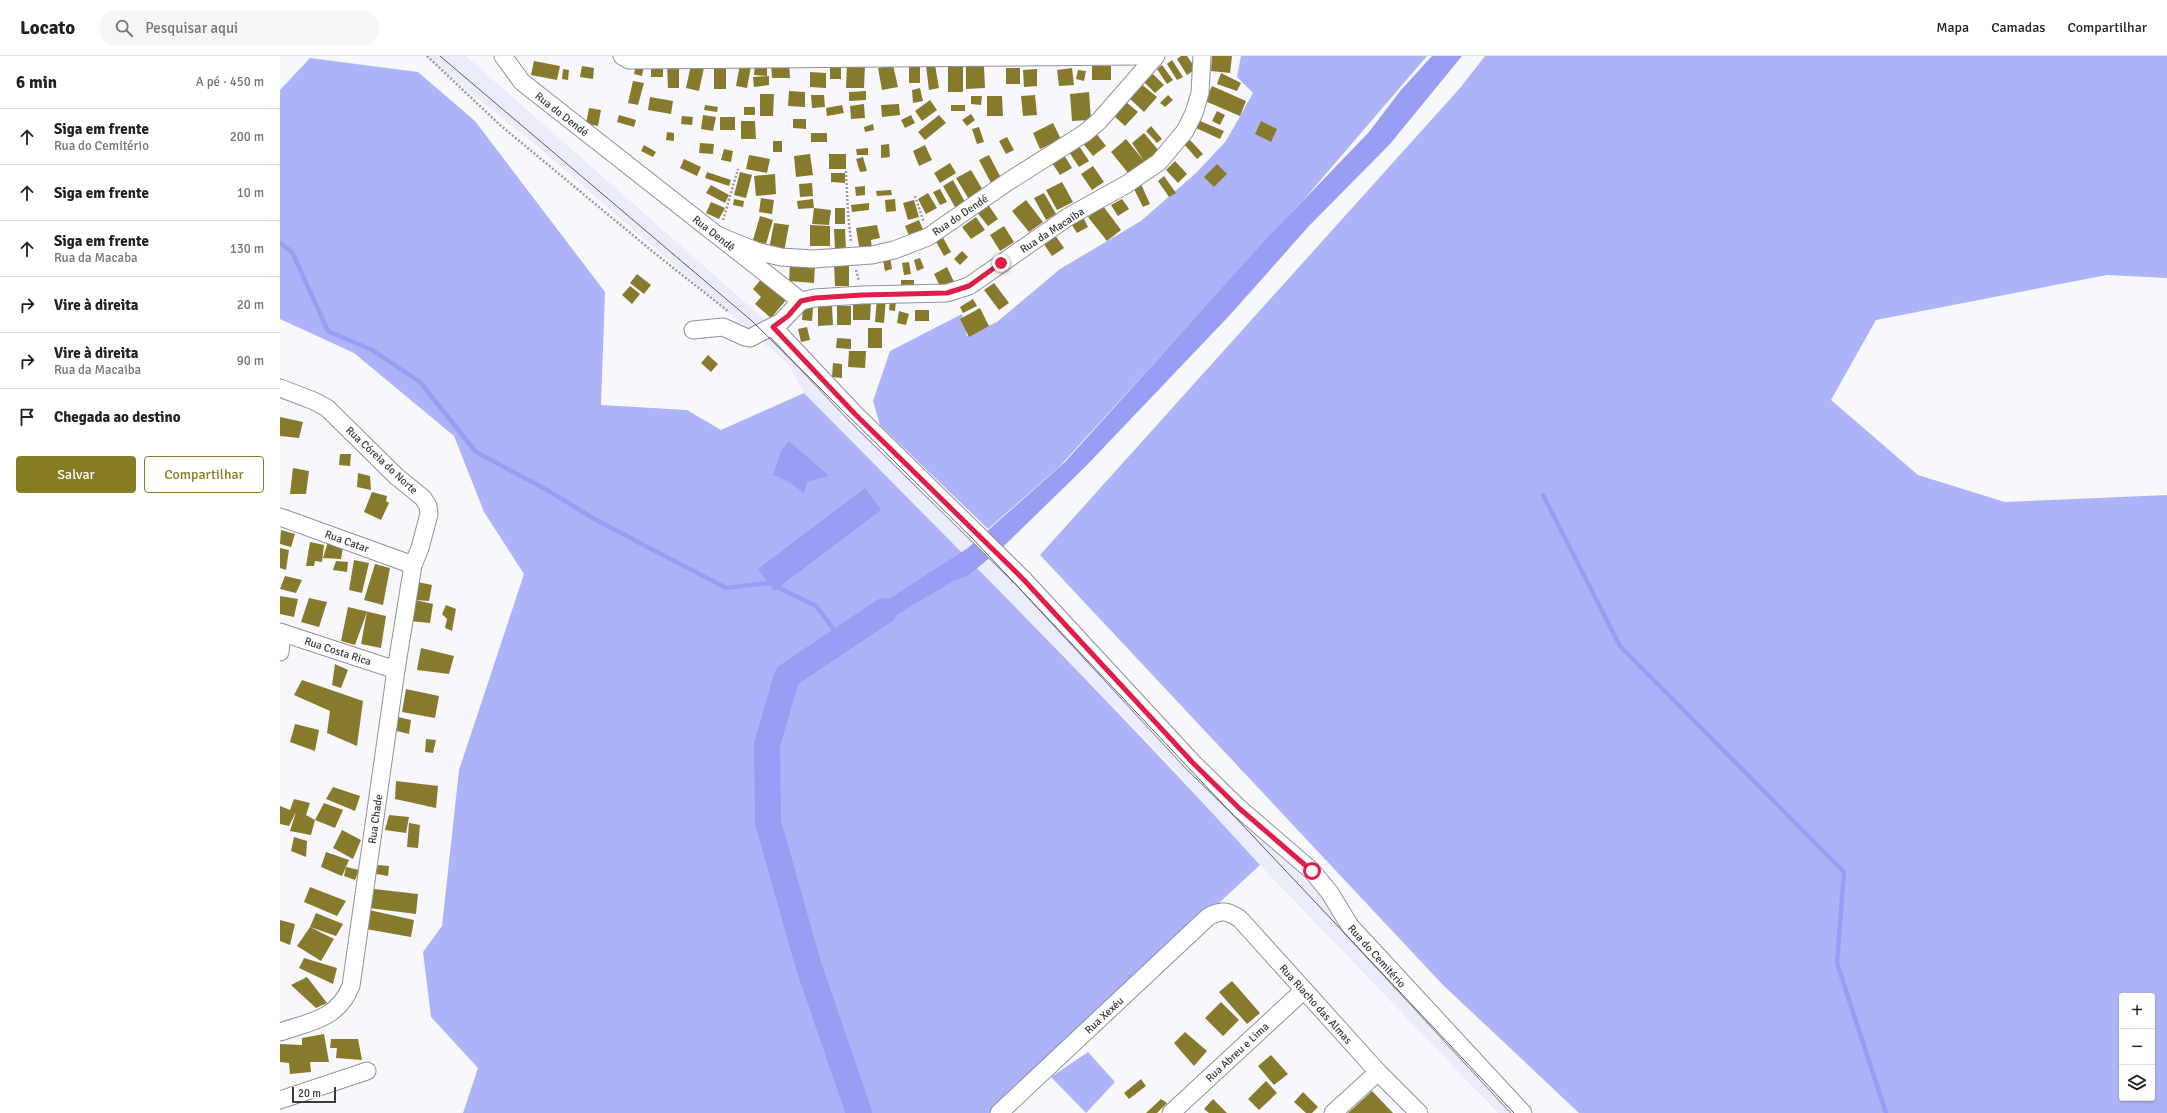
<!DOCTYPE html>
<html lang="pt">
<head>
<meta charset="utf-8">
<style>
	body { margin:0; font-family:Signika,sans-serif; background:#f6f6f6; color:#202124 }
	.controls { position:absolute; right:12px; bottom:12px; display:grid; overflow:hidden; border-radius:4px; box-shadow:0 1px 3px #0004 }
	.controls button { width:36px; height:36px; display:grid; place-items:center; padding:0; border:0; border-bottom:1px solid #e0e0e0; background:#fff; color:#202124; font:20px sans-serif }
	.scale { position:absolute; left:12px; bottom:10px; width:44px; box-sizing:border-box; padding-left:4px; border:2px solid #3a3b42; border-top:0; font-size:11px; line-height:14px; white-space:nowrap; color:#3a3b42; -webkit-text-stroke:3px #fff; paint-order:stroke }
	.stop { position:absolute; width:12px; height:12px; margin:-9px; border:3px solid #e11d48; border-radius:50%; background:#fff }
	.stop.end { background:#e11d48; border-color:#fff; box-shadow:0 1px 4px #0008 }
	.list { margin:0; padding:0; list-style:none }
	h2 { display:flex; justify-content:space-between; align-items:center; height:52px; margin:0; padding:0 16px; font-size:17px }
	h2 small { font-size:13px; font-weight:400; color:#757577 }
	.list li { display:grid; grid-template-columns:26px 1fr auto; gap:12px; align-items:center; box-sizing:border-box; height:56px; padding:0 16px; border-top:1px solid #e0e0e0 }
	.list b { display:block; font-size:15px; white-space:nowrap }
	.list p { margin:0; font-size:13px; white-space:nowrap; color:#757577 }
	.list em { font-size:13px; font-style:normal; color:#757577 }
	.actions { display:flex; gap:8px; padding:12px 16px }
	.actions a { flex:1; padding:9px 0; border:1px solid #887c22; border-radius:4px; text-align:center; font-size:14px; color:#887c22 }
	.actions .main { background:#887c22; color:#fff }
	.icon { flex:none; width:22px; height:22px; fill:none; stroke:currentColor; stroke-width:2; stroke-linecap:round; stroke-linejoin:round }
	.map { position:relative; flex:none; width:1887px; height:1057px; overflow:hidden }
	header { display:flex; align-items:center; gap:24px; box-sizing:border-box; height:56px; padding:0 20px; background:#fff; border-bottom:1px solid #e0e0e0 }
	header strong { font-size:19px }
	nav { display:flex; gap:22px; margin-inline-start:auto; font-size:14px }
	.search { width:280px; height:36px; background:#f6f6f6; display:flex; align-items:center; gap:10px; box-sizing:border-box; padding:0 14px; border-radius:22px; color:#757577; font-size:15px }
	main { display:flex }
	aside { flex:1; background:#fff }
	.map>svg:first-child { display:block }
	.built { fill:#eaecfb }
	.forest { fill:#adb3f8; fill-rule:evenodd }
	.water { fill:#989ef3 }
	.lines { fill:none; stroke-linecap:round; stroke-linejoin:round }
	.stream { stroke:#989ef3; stroke-width:4.5 }
	.river { stroke:#989ef3; stroke-width:26 }
	.building { fill:#867b2d }
	.minor-casing { stroke:#8e90a0; stroke-width:19 }
	.path { stroke:#9a9aa0; stroke-width:2.5; stroke-dasharray:2 2; stroke-linecap:butt }
	.minor { stroke:#fff; stroke-width:17 }
	.tram { stroke:#5a5b61; stroke-width:1 }
	.route { stroke:#e11d48; stroke-width:5 }
	.labels { text-anchor:middle; stroke-width:4; stroke-linejoin:round; paint-order:stroke }
	.street-label { font-size:11px; fill:#3a3b42; stroke:#fff }
</style>
</head>
<body>
<header>
<strong>Locato</strong>
<div class="search"><svg class="icon" aria-label="search" viewBox="0 0 24 24"><circle cx="10" cy="10" r="6"/><path d="M15 15l6 6"/></svg>Pesquisar aqui</div>
<nav><a>Mapa</a><a>Camadas</a><a>Compartilhar</a></nav>
</header>
<main>
<aside>
<h2>6 min<small>A pé · 450 m</small></h2>
<ul class="list">
<li><svg class="icon" aria-label="ahead" viewBox="0 0 24 24"><path d="M12 20V5M6 11l6-6 6 6"/></svg><div><b>Siga em frente</b><p>Rua do Cemitério</p></div><em>200 m</em></li>
<li><svg class="icon" aria-label="ahead" viewBox="0 0 24 24"><path d="M12 20V5M6 11l6-6 6 6"/></svg><div><b>Siga em frente</b></div><em>10 m</em></li>
<li><svg class="icon" aria-label="ahead" viewBox="0 0 24 24"><path d="M12 20V5M6 11l6-6 6 6"/></svg><div><b>Siga em frente</b><p>Rua da Macaba</p></div><em>130 m</em></li>
<li><svg class="icon" aria-label="right" viewBox="0 0 24 24"><path d="M7 20v-9h11M14 6l5 5-5 5"/></svg><div><b>Vire à direita</b></div><em>20 m</em></li>
<li><svg class="icon" aria-label="right" viewBox="0 0 24 24"><path d="M7 20v-9h11M14 6l5 5-5 5"/></svg><div><b>Vire à direita</b><p>Rua da Macaiba</p></div><em>90 m</em></li>
<li><svg class="icon" aria-label="arrive" viewBox="0 0 24 24"><path d="M6 21V4h12l-3 4 3 4H6"/></svg><div><b>Chegada ao destino</b></div></li>
</ul>
<div class="actions"><a class="main">Salvar</a><a>Compartilhar</a></div>
</aside>
<div class="map">
<svg width="1887" height="1057" viewBox="0 0 1887 1057">
	<rect width="100%" height="100%" fill="#f8f8fc"/>
	<polygon class="built" points="144,0 186,0 485,264 938,736 1042,841 1242,1057 1218,1057 980,809 885,704 780,595 524,337 508,308 258,91"/>
	<g class="forest">
		<polygon points="961,0 1147,0 1026,141 779,411 708,473 600,369 593,345 610,295 682,258 687,280 717,266 780,213 861,165 916,117 946,85 973,37 957,21"/>
		<path d="M 1205,0 L 1887,0 L 1887,222 L 1827,219 L 1596,264 L 1551,344 L 1638,419 L 1725,446 L 1887,439 L 1887,1057 L 1299,1057 L 1163,929 L 760,499 L 1180,32 ZM 1842,940 L 1872,940 L 1872,1042 L 1842,1042 Z"/>
		<path d="M 30,2 L 138,16 L 195,65 L 325,236 L 321,349 L 407,354 L 441,374 L 524,337 C 678,493 833,647 980,809 L 712,1057 L 183,1057 L 198,1012 L 151,961 L 143,896 L 162,870 L 179,714 L 244,518 L 204,456 L 174,380 L 74,297 L 0,263 L 0,34 Z"/>
		<polygon points="808,996 835,1026 806,1057 771,1021"/>
	</g>
	<g class="water">
		<polygon points="1152,0 1182,0 1110,88 1029,170 949,260 806,410 724,490 689,519 672,526 577,582 573,566 688,492 785,406 988,181 1089,76 1121,34"/>
		<polygon points="509,385 549,420 527,426 524,437 511,427 493,419 501,395"/>
		<polygon points="585,432 601,454 494,535 478,513"/>
	</g>
	<g class="lines">
		<g class="stream">
			<polyline points="0,187 12,196 48,275 92,294 140,326 196,396 267,434 318,465 446,532 489,527 536,550 561,583"/>
			<polyline points="1263,439 1340,590 1564,816 1557,907 1606,1057"/>
		</g>
		<polyline class="river" points="579,1057 528,908 488,766 487,689 507,620 604,555"/>
	</g>
	<g class="building">
		<polygon points="901,0 907,0 916,13 907,19 897,3"/>
		<polygon points="932,0 952,0 950,17 931,15"/>
		<polygon points="412,4 425,7 419,35 406,32"/>
		<polygon points="892,4 903,21 897,24 887,8"/>
		<polygon points="254,5 280,10 277,24 251,19"/>
		<rect x="371" y="5" width="12" height="16"/>
		<polygon points="509,6 510,22 492,22 491,7"/>
		<rect x="434" y="7" width="12" height="26"/>
		<rect x="629" y="7" width="11" height="20"/>
		<polygon points="356,8 364,9 362,20 354,18"/>
		<polygon points="387,8 399,8 399,32 388,32"/>
		<polygon points="460,8 471,10 467,32 456,30"/>
		<polygon points="475,8 487,8 487,20 474,19"/>
		<polygon points="567,8 585,9 584,32 566,32"/>
		<polygon points="613,9 618,31 602,34 598,12"/>
		<polygon points="655,9 659,32 649,34 646,10"/>
		<polygon points="882,9 893,24 887,28 877,13"/>
		<polygon points="302,10 314,12 313,23 300,21"/>
		<rect x="668" y="10" width="15" height="26"/>
		<polygon points="686,10 704,10 705,32 686,33"/>
		<rect x="812" y="10" width="19" height="14"/>
		<rect x="550" y="11" width="11" height="12"/>
		<rect x="726" y="12" width="14" height="16"/>
		<polygon points="792,12 794,29 779,30 777,14"/>
		<polygon points="283,13 289,14 288,24 282,23"/>
		<polygon points="757,13 757,30 744,31 743,14"/>
		<polygon points="798,14 806,15 804,25 796,23"/>
		<polygon points="530,16 546,17 546,32 530,31"/>
		<polygon points="941,17 961,27 957,35 937,28"/>
		<polygon points="873,18 884,29 875,37 864,26"/>
		<polygon points="489,20 489,29 474,31 473,21"/>
		<polygon points="353,25 364,27 358,49 348,47"/>
		<polygon points="860,27 877,41 864,56 848,41"/>
		<polygon points="932,30 966,45 960,60 925,45"/>
		<polygon points="640,32 643,45 633,47 632,34"/>
		<polygon points="509,35 525,36 525,51 508,50"/>
		<polygon points="586,35 586,44 569,45 569,36"/>
		<polygon points="809,36 811,64 792,65 790,38"/>
		<polygon points="480,38 494,38 493,60 480,60"/>
		<polygon points="531,39 544,39 545,51 532,52"/>
		<polygon points="755,39 757,59 743,60 741,40"/>
		<polygon points="888,39 893,44 885,51 880,47"/>
		<polygon points="691,40 702,40 701,49 691,48"/>
		<polygon points="707,40 722,40 723,60 707,60"/>
		<polygon points="370,41 393,45 391,58 368,54"/>
		<polygon points="650,44 657,54 642,65 635,55"/>
		<polygon points="846,46 858,56 845,70 834,60"/>
		<polygon points="584,48 585,62 571,63 570,50"/>
		<polygon points="619,48 620,59 602,61 601,49"/>
		<polygon points="425,49 438,51 437,56 424,54"/>
		<polygon points="562,49 564,57 547,60 546,52"/>
		<rect x="671" y="49" width="14" height="6"/>
		<rect x="464" y="51" width="11" height="8"/>
		<polygon points="309,52 321,54 318,70 306,68"/>
		<polygon points="937,55 945,59 940,69 932,65"/>
		<polygon points="691,58 695,64 687,70 682,64"/>
		<polygon points="339,59 356,64 354,71 337,66"/>
		<polygon points="423,59 436,61 433,75 421,73"/>
		<polygon points="631,59 635,67 625,72 621,64"/>
		<polygon points="659,59 666,67 645,84 638,76"/>
		<polygon points="402,60 413,61 412,69 401,68"/>
		<rect x="440" y="61" width="15" height="13"/>
		<polygon points="513,63 526,63 526,73 513,72"/>
		<polygon points="461,65 475,65 476,83 461,83"/>
		<polygon points="920,65 944,75 940,83 916,72"/>
		<polygon points="981,65 997,73 991,86 975,78"/>
		<polygon points="773,67 781,83 760,93 753,77"/>
		<polygon points="593,68 594,74 585,76 584,71"/>
		<polygon points="871,70 882,83 877,87 866,75"/>
		<polygon points="699,71 704,86 697,88 692,73"/>
		<polygon points="387,76 394,77 394,85 386,84"/>
		<polygon points="815,76 826,90 813,100 802,86"/>
		<rect x="531" y="77" width="16" height="9"/>
		<polygon points="864,77 879,95 849,118 831,96 846,83 864,105 852,87"/>
		<polygon points="727,81 734,94 726,98 719,85"/>
		<polygon points="910,84 923,98 917,103 904,88"/>
		<rect x="493" y="85" width="9" height="11"/>
		<polygon points="420,87 434,88 433,98 419,97"/>
		<polygon points="609,88 610,101 601,102 601,89"/>
		<polygon points="364,89 376,96 373,101 361,95"/>
		<polygon points="645,89 652,104 639,110 633,95"/>
		<polygon points="799,90 809,105 799,111 789,96"/>
		<polygon points="588,92 588,99 577,99 576,93"/>
		<polygon points="444,93 453,95 451,106 441,104"/>
		<polygon points="782,96 792,112 780,119 770,104"/>
		<polygon points="530,98 533,119 516,121 514,100"/>
		<rect x="549" y="98" width="17" height="15"/>
		<polygon points="469,99 490,103 487,117 466,113"/>
		<polygon points="709,99 721,122 711,127 699,104"/>
		<polygon points="583,101 587,115 580,116 576,103"/>
		<polygon points="404,103 421,111 417,120 400,112"/>
		<polygon points="895,105 907,118 898,127 886,114"/>
		<polygon points="670,107 676,117 660,127 654,117"/>
		<polygon points="937,108 947,118 934,131 924,121"/>
		<polygon points="813,110 824,126 812,134 801,118"/>
		<polygon points="691,114 704,136 690,145 676,122"/>
		<polygon points="427,116 451,124 449,130 425,122"/>
		<polygon points="460,116 472,119 466,142 454,139"/>
		<polygon points="551,117 565,117 565,127 551,126"/>
		<polygon points="495,118 496,138 476,140 474,120"/>
		<polygon points="884,120 896,137 889,141 878,125"/>
		<polygon points="673,124 685,146 675,151 663,130"/>
		<polygon points="782,126 793,146 777,154 766,134"/>
		<polygon points="532,127 533,140 520,141 519,128"/>
		<polygon points="861,128 870,148 863,151 853,131"/>
		<polygon points="431,129 449,139 445,147 426,137"/>
		<polygon points="585,130 585,139 576,140 575,131"/>
		<polygon points="660,133 667,146 660,149 653,136"/>
		<polygon points="611,134 612,139 597,140 596,135"/>
		<polygon points="648,137 657,152 646,158 638,143"/>
		<polygon points="764,137 776,158 766,164 754,142"/>
		<polygon points="481,142 494,144 492,158 479,156"/>
		<polygon points="454,143 464,145 463,151 453,149"/>
		<polygon points="533,143 534,152 518,153 517,145"/>
		<polygon points="615,143 616,155 606,156 605,144"/>
		<polygon points="842,143 849,153 838,160 831,149"/>
		<polygon points="634,144 639,161 628,164 623,147"/>
		<polygon points="746,144 763,166 749,176 732,155"/>
		<polygon points="431,146 445,152 439,163 426,157"/>
		<polygon points="589,147 589,154 572,156 571,149"/>
		<polygon points="707,147 718,163 708,170 696,155"/>
		<polygon points="823,150 841,174 827,185 808,161"/>
		<polygon points="534,152 551,154 549,169 532,168"/>
		<rect x="555" y="152" width="10" height="16"/>
		<polygon points="802,159 808,171 797,177 790,166"/>
		<polygon points="480,160 493,164 486,188 473,184"/>
		<polygon points="696,161 705,174 691,183 682,171"/>
		<polygon points="639,164 645,178 631,184 625,170"/>
		<polygon points="494,167 509,169 504,196 489,193"/>
		<polygon points="530,169 550,170 550,190 530,190"/>
		<polygon points="597,169 600,182 591,184 592,194 580,196 576,172"/>
		<polygon points="724,170 734,186 720,195 710,179"/>
		<polygon points="554,173 565,173 566,194 555,194"/>
		<polygon points="773,176 784,192 772,200 761,184"/>
		<polygon points="661,178 671,196 664,200 654,182"/>
		<polygon points="682,195 688,201 680,209 674,203"/>
		<polygon points="610,202 612,213 605,215 603,204"/>
		<polygon points="640,202 644,212 637,215 634,204"/>
		<polygon points="569,205 569,230 555,230 554,206"/>
		<polygon points="629,206 631,218 624,219 622,207"/>
		<polygon points="510,208 535,210 534,227 509,225"/>
		<polygon points="667,211 674,226 661,232 654,218"/>
		<polygon points="357,218 371,229 364,238 350,227"/>
		<polygon points="483,221 507,243 491,262 475,248 481,241 473,233"/>
		<rect x="621" y="224" width="13" height="5"/>
		<polygon points="714,227 729,247 719,254 704,234"/>
		<polygon points="350,230 360,238 352,248 342,239"/>
		<polygon points="597,241 606,242 604,267 595,266"/>
		<polygon points="693,243 697,250 683,257 680,251"/>
		<polygon points="573,244 591,245 590,264 573,264"/>
		<polygon points="610,244 616,245 615,255 609,254"/>
		<polygon points="538,250 552,250 553,269 538,270"/>
		<rect x="557" y="250" width="14" height="19"/>
		<polygon points="523,252 533,252 532,265 522,264"/>
		<polygon points="700,252 709,270 689,281 680,263"/>
		<rect x="635" y="254" width="14" height="11"/>
		<polygon points="619,255 629,258 626,269 617,267"/>
		<polygon points="527,271 530,284 521,286 518,273"/>
		<rect x="588" y="272" width="14" height="20"/>
		<polygon points="557,282 571,283 571,293 556,292"/>
		<polygon points="569,295 586,295 585,312 568,311"/>
		<polygon points="428,299 438,308 431,316 421,307"/>
		<polygon points="553,307 562,308 562,322 552,321"/>
		<polygon points="0,361 23,366 19,382 0,380"/>
		<polygon points="60,398 71,398 70,410 59,409"/>
		<polygon points="13,412 29,415 26,438 10,438"/>
		<polygon points="78,417 90,420 91,434 77,431"/>
		<polygon points="92,436 107,440 106,445 109,447 101,464 84,456"/>
		<polygon points="1,474 15,478 11,491 0,488"/>
		<polygon points="30,486 44,489 42,506 35,505 34,510 26,510"/>
		<polygon points="48,486 63,492 61,503 43,502"/>
		<polygon points="0,492 9,494 6,514 0,512"/>
		<polygon points="74,504 89,507 82,537 69,534"/>
		<polygon points="56,505 68,506 67,516 53,514"/>
		<polygon points="95,508 110,512 103,549 84,544"/>
		<polygon points="5,520 22,524 16,537 0,533"/>
		<polygon points="138,526 152,529 149,545 135,544 153,548 150,567 129,565"/>
		<polygon points="0,540 18,543 14,561 0,558"/>
		<polygon points="29,542 47,546 39,571 21,566"/>
		<polygon points="166,549 176,553 172,575 165,572 167,563 162,558"/>
		<polygon points="68,551 106,560 101,592 81,588 87,556 75,589 61,585"/>
		<polygon points="141,592 174,600 169,618 137,614"/>
		<polygon points="55,608 68,614 61,632 52,629"/>
		<polygon points="22,624 83,645 77,690 47,677 50,655 14,639"/>
		<polygon points="126,633 159,640 155,662 122,656"/>
		<polygon points="118,661 131,664 129,678 117,675"/>
		<polygon points="15,668 39,674 35,695 10,686"/>
		<polygon points="146,683 156,684 153,697 145,696"/>
		<polygon points="116,725 158,730 156,752 115,743"/>
		<polygon points="53,731 80,740 75,755 46,743"/>
		<polygon points="14,743 30,747 26,759 35,764 31,779 10,775 16,756 9,770 0,768 0,750 10,754"/>
		<polygon points="44,747 63,754 55,772 35,764"/>
		<polygon points="109,759 129,761 126,777 105,774"/>
		<polygon points="129,767 140,769 138,792 127,791"/>
		<polygon points="62,774 81,784 73,803 53,792"/>
		<polygon points="14,781 27,785 26,801 11,795"/>
		<polygon points="46,796 69,804 66,811 79,814 75,824 64,820 66,811 62,820 41,811"/>
		<polygon points="98,809 109,810 108,820 96,818"/>
		<polygon points="30,831 66,845 57,860 24,846"/>
		<polygon points="94,833 138,838 136,858 89,852"/>
		<polygon points="89,854 134,864 131,881 86,873"/>
		<polygon points="36,857 63,868 56,880 30,871 54,883 41,905 17,890 30,871"/>
		<polygon points="0,864 15,868 10,889 0,885"/>
		<polygon points="24,902 57,912 53,928 19,912"/>
		<polygon points="27,921 47,947 36,952 11,929"/>
		<polygon points="952,925 980,957 967,968 939,936"/>
		<polygon points="941,946 959,964 943,980 925,962"/>
		<polygon points="905,976 927,995 914,1010 894,987"/>
		<polygon points="44,978 49,1006 30,1006 31,1016 10,1018 9,1007 0,1006 0,988 22,989 22,982"/>
		<polygon points="51,983 78,983 82,1004 56,1002 57,992 50,992"/>
		<polygon points="991,999 1008,1018 994,1029 978,1010"/>
		<polygon points="861,1023 866,1030 849,1043 844,1037"/>
		<polygon points="986,1025 997,1037 979,1054 968,1043"/>
		<polygon points="1092,1035 1113,1057 1068,1057"/>
		<polygon points="1023,1036 1038,1051 1032,1057 1026,1057 1014,1046"/>
		<polygon points="881,1043 887,1047 877,1057 866,1057"/>
		<polygon points="933,1043 947,1057 929,1057 924,1053"/>
	</g>
	<g class="lines">
		<defs>
			<g id="minor">
				<polyline points="223,0 242,26 521,245"/>
				<polyline points="342,0 349,4 859,0"/>
				<polyline points="439,180 476,195 501,201 533,203 592,199 614,194 648,181 729,125 805,77 819,65 876,0"/>
				<polyline points="521,245 535,242 582,239 667,237 689,230 788,161 847,128 879,106 905,75 914,57 920,37 922,0"/>
				<polyline points="493,271 575,358 743,523 913,707 960,753 1032,815 1050,837 1070,870 1243,1057"/>
				<polyline points="413,274 443,271 465,281 470,282 501,266 521,245"/>
				<path d="M 0,332 L 34,345 L 47,352 L 116,420 L 143,442 L 148,450 L 149,458 L 140,492 L 133,509 L 116,614 L 71,930 C 58,963 30,966 0,976"/>
				<polyline points="0,461 133,509"/>
				<polyline points="0,576 116,614"/>
				<polyline points="0,596 2,577"/>
				<polyline points="0,1044 87,1015"/>
				<path d="M 719,1057 L 928,861 C 941,853 948,855 960,863 L 1098,1016 L 1139,1057"/>
				<polyline points="891,1057 1024,934"/>
				<polyline points="1053,1057 1098,1016"/>
			</g>
		</defs>
		<use href="#minor" class="minor-casing"/>
		<g class="path">
			<polyline points="147,0 220,69 372,195 449,256"/>
			<polyline points="566,115 568,158 571,185"/>
			<polyline points="635,140 644,167"/>
			<polyline points="443,164 458,113"/>
			<polyline points="576,214 579,225"/>
		</g>
		<use href="#minor" class="minor"/>
		<polyline class="tram" points="160,0 472,265 692,482 1234,1057"/>
	</g>
	<g class="lines">
		<polyline class="route" points="721,207 689,230 667,237 582,239 535,242 521,245 508,260 493,271 575,358 743,523 913,707 960,753 1032,815"/>
	</g>
	<g class="labels">
		<g class="street-label">
			<text transform="translate(282 58) rotate(38)" y="4">Rua do Dendé</text>
			<text transform="translate(680 159) rotate(-34)" y="4">Rua do Dendé</text>
			<text transform="translate(772 174) rotate(-33)" y="4">Rua da Macaiba</text>
			<text transform="translate(434 177) rotate(38)" y="4">Rua Dendê</text>
			<text transform="translate(102 404) rotate(43)" y="4">Rua Córeia do Norte</text>
			<text transform="translate(67 485) rotate(20)" y="4">Rua Catar</text>
			<text transform="translate(58 595) rotate(18)" y="4">Rua Costa Rica</text>
			<text transform="translate(95 763) rotate(-82)" y="4">Rua Chade</text>
			<text transform="translate(1097 900) rotate(48)" y="4">Rua do Cemitério</text>
			<text transform="translate(1036 948) rotate(48)" y="4">Rua Riacho das Almas</text>
			<text transform="translate(824 959) rotate(-43)" y="4">Rua Xexéu</text>
			<text transform="translate(957 996) rotate(-43)" y="4">Rua Abreu e Lima</text>
		</g>
	</g>
</svg>
<div class="controls">
<button>+</button>
<button>−</button>
<button><svg class="icon" aria-label="layers" viewBox="0 0 24 24"><path d="M12 4l9 5-9 5-9-5zM3 14l9 5 9-5"/></svg></button>
</div>
<div class="scale">20 m</div>
<div class="stop" style="left:1032px;top:815px"></div>
<div class="stop end" style="left:721px;top:207px"></div>
</div>
</main>
</body>
</html>
